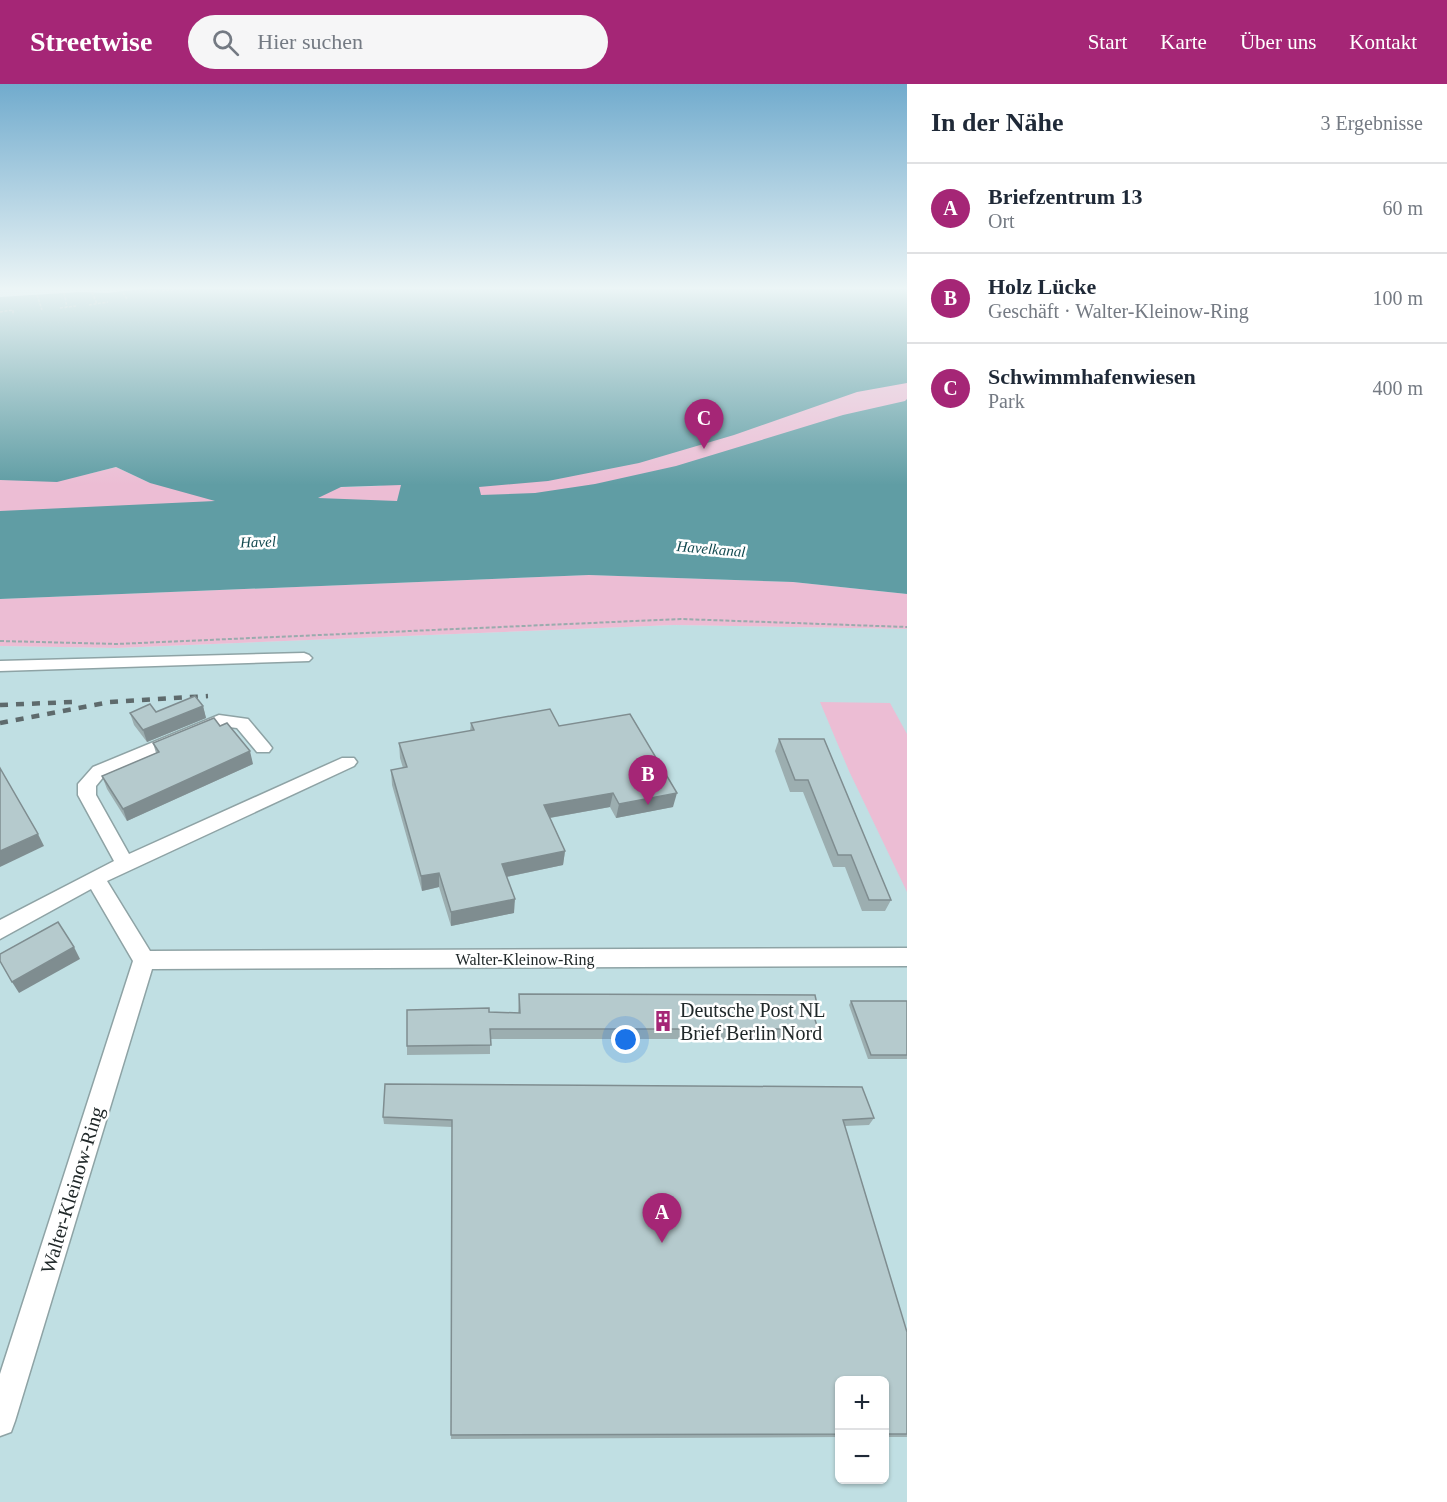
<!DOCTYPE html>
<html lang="de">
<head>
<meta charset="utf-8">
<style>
	body { margin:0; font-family:"Times New Roman",serif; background:#f6f6f7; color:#1f2937 }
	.controls { position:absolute; right:18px; bottom:18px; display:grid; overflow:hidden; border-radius:9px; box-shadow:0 2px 4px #0004 }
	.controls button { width:54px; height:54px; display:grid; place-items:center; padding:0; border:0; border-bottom:2px solid #e0e1e3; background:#fff; color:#1f2937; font:30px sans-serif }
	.you { position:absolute; left:626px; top:956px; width:21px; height:21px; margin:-15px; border:4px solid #fff; border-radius:50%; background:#1a73e8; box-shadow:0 0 0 9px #1a73e833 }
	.badge { display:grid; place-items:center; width:39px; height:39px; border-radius:50%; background:#a52676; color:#fff; font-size:20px; font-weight:700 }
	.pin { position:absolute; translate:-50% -50px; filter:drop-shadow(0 2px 3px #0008) }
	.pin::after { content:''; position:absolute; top:32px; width:21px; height:18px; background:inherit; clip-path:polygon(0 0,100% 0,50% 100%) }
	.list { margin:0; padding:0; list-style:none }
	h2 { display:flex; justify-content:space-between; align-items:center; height:78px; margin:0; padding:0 24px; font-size:26px }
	h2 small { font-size:20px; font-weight:400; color:#747a83 }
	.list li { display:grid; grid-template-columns:39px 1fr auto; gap:18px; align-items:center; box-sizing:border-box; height:90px; padding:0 24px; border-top:2px solid #e0e1e3 }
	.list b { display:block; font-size:22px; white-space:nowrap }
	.list p { margin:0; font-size:20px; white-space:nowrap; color:#747a83 }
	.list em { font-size:20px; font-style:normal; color:#747a83 }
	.icon { flex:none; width:33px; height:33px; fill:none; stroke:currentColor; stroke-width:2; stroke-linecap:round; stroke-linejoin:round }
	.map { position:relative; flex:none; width:907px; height:1418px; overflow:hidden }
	header { display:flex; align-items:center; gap:36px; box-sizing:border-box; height:84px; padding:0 30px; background:#a52676; color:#fff }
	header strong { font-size:28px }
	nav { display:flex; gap:33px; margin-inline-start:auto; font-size:21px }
	.search { width:420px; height:54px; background:#f6f6f7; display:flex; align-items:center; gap:15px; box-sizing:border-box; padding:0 21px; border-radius:33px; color:#747a83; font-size:22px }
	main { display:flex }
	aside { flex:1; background:#fff }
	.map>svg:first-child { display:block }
	.built { fill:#c0dfe3; fill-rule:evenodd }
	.green { fill:#ecbdd4 }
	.water { fill:#609da4; fill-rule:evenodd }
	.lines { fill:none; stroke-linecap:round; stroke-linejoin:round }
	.minor-casing { stroke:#8ea3a5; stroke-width:3 }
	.path-far1 { stroke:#9aabad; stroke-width:1.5; stroke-dasharray:3 1.5; stroke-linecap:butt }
	.path { stroke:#9aabad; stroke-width:2; stroke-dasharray:4 2; stroke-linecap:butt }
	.minor { fill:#fff; fill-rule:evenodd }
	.rail { stroke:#5e6a6c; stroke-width:4.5; stroke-dasharray:8 8; stroke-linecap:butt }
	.wall { fill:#9caeb0 }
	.shaded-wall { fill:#7f8d90 }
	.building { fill:#b5cacd; stroke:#7f8d90; stroke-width:1.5 }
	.labels { text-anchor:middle; stroke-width:5; stroke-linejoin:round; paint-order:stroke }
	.far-water-label { font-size:15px; font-style:italic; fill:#134a50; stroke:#fff }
	.street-label { font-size:16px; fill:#202829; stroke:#fff }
	.near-poi-label { font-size:20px; fill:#202829; stroke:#fff; text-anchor:start }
	.near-street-label { font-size:20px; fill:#202829; stroke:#fff }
</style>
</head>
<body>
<header>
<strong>Streetwise</strong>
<div class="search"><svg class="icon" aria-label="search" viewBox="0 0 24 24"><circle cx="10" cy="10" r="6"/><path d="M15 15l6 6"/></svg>Hier suchen</div>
<nav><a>Start</a><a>Karte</a><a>Über uns</a><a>Kontakt</a></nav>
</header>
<main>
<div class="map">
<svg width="907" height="1418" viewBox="0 0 907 1418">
	<rect width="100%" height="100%" fill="#d4e9ec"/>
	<path class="built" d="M 674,541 L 907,545 L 907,1418 L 0,1418 L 0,562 L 117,564 ZM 840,1296 L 884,1296 L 884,1396 L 840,1396 Z"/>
	<g class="green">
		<polygon points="907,294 907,319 670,387 535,413 181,423 0,433 0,393 88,390 116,383 150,399 285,405 378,402 733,338"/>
		<polygon points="589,491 793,498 907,510 907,545 674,541 117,564 0,562 0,515"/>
		<polygon points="820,618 890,619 907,650 907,808 849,687"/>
	</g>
	<path class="water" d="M 160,203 L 907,203 L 907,299 L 857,308 L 734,351 L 639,379 L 548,397 L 479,403 L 481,411 L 535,409 L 595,400 L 676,382 L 843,331 L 905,317 L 907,315 L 907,510 L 793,498 L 589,491 L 0,515 L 0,427 L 215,417 L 150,399 L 116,383 L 57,398 L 0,396 L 0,213 L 80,208 L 107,209 ZM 401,401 L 397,417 L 318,414 L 341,403 Z"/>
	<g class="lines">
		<defs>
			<g id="minor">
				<polygon points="304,569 309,571 312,574 309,577 0,587 0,577"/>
				<polygon points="219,631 248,635 269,660 272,664 269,668 257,668 237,644 221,642 105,691 96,702 96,711 129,770 342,674 354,674 357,678 354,682 107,797 150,867 907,864 907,882 152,885 15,1337 11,1348 0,1352 0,1290 133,877 91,805 0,855 0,836 114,777 78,711 78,700 93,683"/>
			</g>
		</defs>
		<use href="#minor" class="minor-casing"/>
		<g class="path-far1">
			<polyline points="200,203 205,204"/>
			<polyline points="248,203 250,206"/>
			<polyline points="257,203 259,205"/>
			<polyline points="275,204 281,203"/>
			<polyline points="120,205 128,216"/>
			<polyline points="162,207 184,205"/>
			<polyline points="92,208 97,220"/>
			<polyline points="148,208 157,207"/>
			<polyline points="64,209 67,223"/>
			<polyline points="37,211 42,226"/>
			<polyline points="89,221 108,218"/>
			<polyline points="60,224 76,222"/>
			<polyline points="0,228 13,226 13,231"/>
		</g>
		<polyline class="path" points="0,557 117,560 681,535 907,543"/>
		<use href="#minor" class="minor"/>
		<g class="rail">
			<polyline points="0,621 72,618"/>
			<polyline points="0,639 110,618 208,612"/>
		</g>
	</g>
	<g class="wall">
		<polygon points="203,622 206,634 147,658 134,641 130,629 156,628"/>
		<polygon points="471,639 559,642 673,723 616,734 610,723 550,734 565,767 563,781 507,793 514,829 451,842 439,803 422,807 392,701 391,686 403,684 400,674 399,659 470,647"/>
		<polygon points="779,655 891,816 885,827 862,827 845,783 833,783 803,708 790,708 775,667"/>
		<polygon points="153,659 253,680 127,737 107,705 102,692 156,669"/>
		<polygon points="519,910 818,925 814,933 818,945 813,955 490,955 490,970 407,971 407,962 489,928 518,929"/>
		<polygon points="851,917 907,917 907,975 868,975 849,921"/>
		<polygon points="383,1033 874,1034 869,1041 845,1042 907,1248 907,1353 885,1353 885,1296 840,1296 840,1353 451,1355 452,1043 384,1040"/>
	</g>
	<g class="shaded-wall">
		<polygon points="203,622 206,634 147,658 143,646"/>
		<polygon points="250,667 253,680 127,737 123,725"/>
		<polygon points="613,709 610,723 543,735 544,721"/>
		<polygon points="677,709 673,723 616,734 619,720"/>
		<polygon points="38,750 44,762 0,783 0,767"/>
		<polygon points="565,767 563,781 501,794 502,780"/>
		<polygon points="439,789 439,803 422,807 421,792"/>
		<polygon points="515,815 514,829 451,842 451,828"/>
		<polygon points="74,863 80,875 19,909 12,898"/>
	</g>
	<g class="building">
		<polygon points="195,612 203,622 143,646 130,629 150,620 156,628"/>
		<polygon points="550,625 559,642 630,630 677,709 619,720 613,709 544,721 565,767 502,780 515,815 451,828 439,789 421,792 391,686 407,683 399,659 474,646 471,639"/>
		<polygon points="214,634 220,642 227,639 250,667 123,725 102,692 159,668 153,659"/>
		<polygon points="779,655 824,655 891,816 869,816 851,771 838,771 808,696 795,696"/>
		<polygon points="0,684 38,750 0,767"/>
		<polygon points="58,838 74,863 12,898 0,877 0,870"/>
		<polygon points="519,910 815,911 818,925 812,926 818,945 490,945 491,961 407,962 407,926 489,924 489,928 520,929"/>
		<polygon points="851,917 907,917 907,971 871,971"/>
		<polygon points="385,1000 862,1003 874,1034 843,1036 907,1248 907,1350 885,1350 885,1296 840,1296 840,1350 451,1351 452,1036 383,1033"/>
	</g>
	<linearGradient id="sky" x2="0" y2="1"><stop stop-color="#71abcd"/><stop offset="0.51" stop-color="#ecf5f6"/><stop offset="1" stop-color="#ecf5f6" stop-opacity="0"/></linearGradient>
	<rect width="907" height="401" fill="url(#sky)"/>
	<defs>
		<symbol id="building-bare" viewBox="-9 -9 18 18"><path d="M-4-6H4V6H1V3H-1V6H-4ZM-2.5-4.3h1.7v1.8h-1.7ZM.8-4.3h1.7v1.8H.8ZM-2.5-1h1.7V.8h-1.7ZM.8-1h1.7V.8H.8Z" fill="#a52676" stroke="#fff" stroke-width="2.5" paint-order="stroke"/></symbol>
	</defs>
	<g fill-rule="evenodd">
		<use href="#building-bare" x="648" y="922" width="30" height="30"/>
	</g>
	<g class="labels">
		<g class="far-water-label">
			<text transform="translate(258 458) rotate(-2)" y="5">Havel</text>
			<text transform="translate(711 465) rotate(5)" y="5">Havelkanal</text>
		</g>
		<g class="street-label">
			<text x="525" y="881">Walter-Kleinow-Ring</text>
		</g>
		<g class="near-poi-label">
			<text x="680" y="933">Deutsche Post NL<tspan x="680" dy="23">Brief Berlin Nord</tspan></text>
		</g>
		<g class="near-street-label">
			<text transform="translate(72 1106) rotate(-73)" y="7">Walter-Kleinow-Ring</text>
		</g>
	</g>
</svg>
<div class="controls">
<button>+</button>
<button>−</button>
</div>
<div class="you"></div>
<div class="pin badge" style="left:662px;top:1159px">A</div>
<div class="pin badge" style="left:648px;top:721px">B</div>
<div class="pin badge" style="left:704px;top:365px">C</div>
</div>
<aside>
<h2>In der Nähe<small>3 Ergebnisse</small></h2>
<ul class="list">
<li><span class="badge">A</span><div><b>Briefzentrum 13</b><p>Ort</p></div><em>60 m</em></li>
<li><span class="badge">B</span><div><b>Holz Lücke</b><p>Geschäft · Walter-Kleinow-Ring</p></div><em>100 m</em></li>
<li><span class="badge">C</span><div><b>Schwimmhafenwiesen</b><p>Park</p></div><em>400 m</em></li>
</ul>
</aside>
</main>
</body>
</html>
